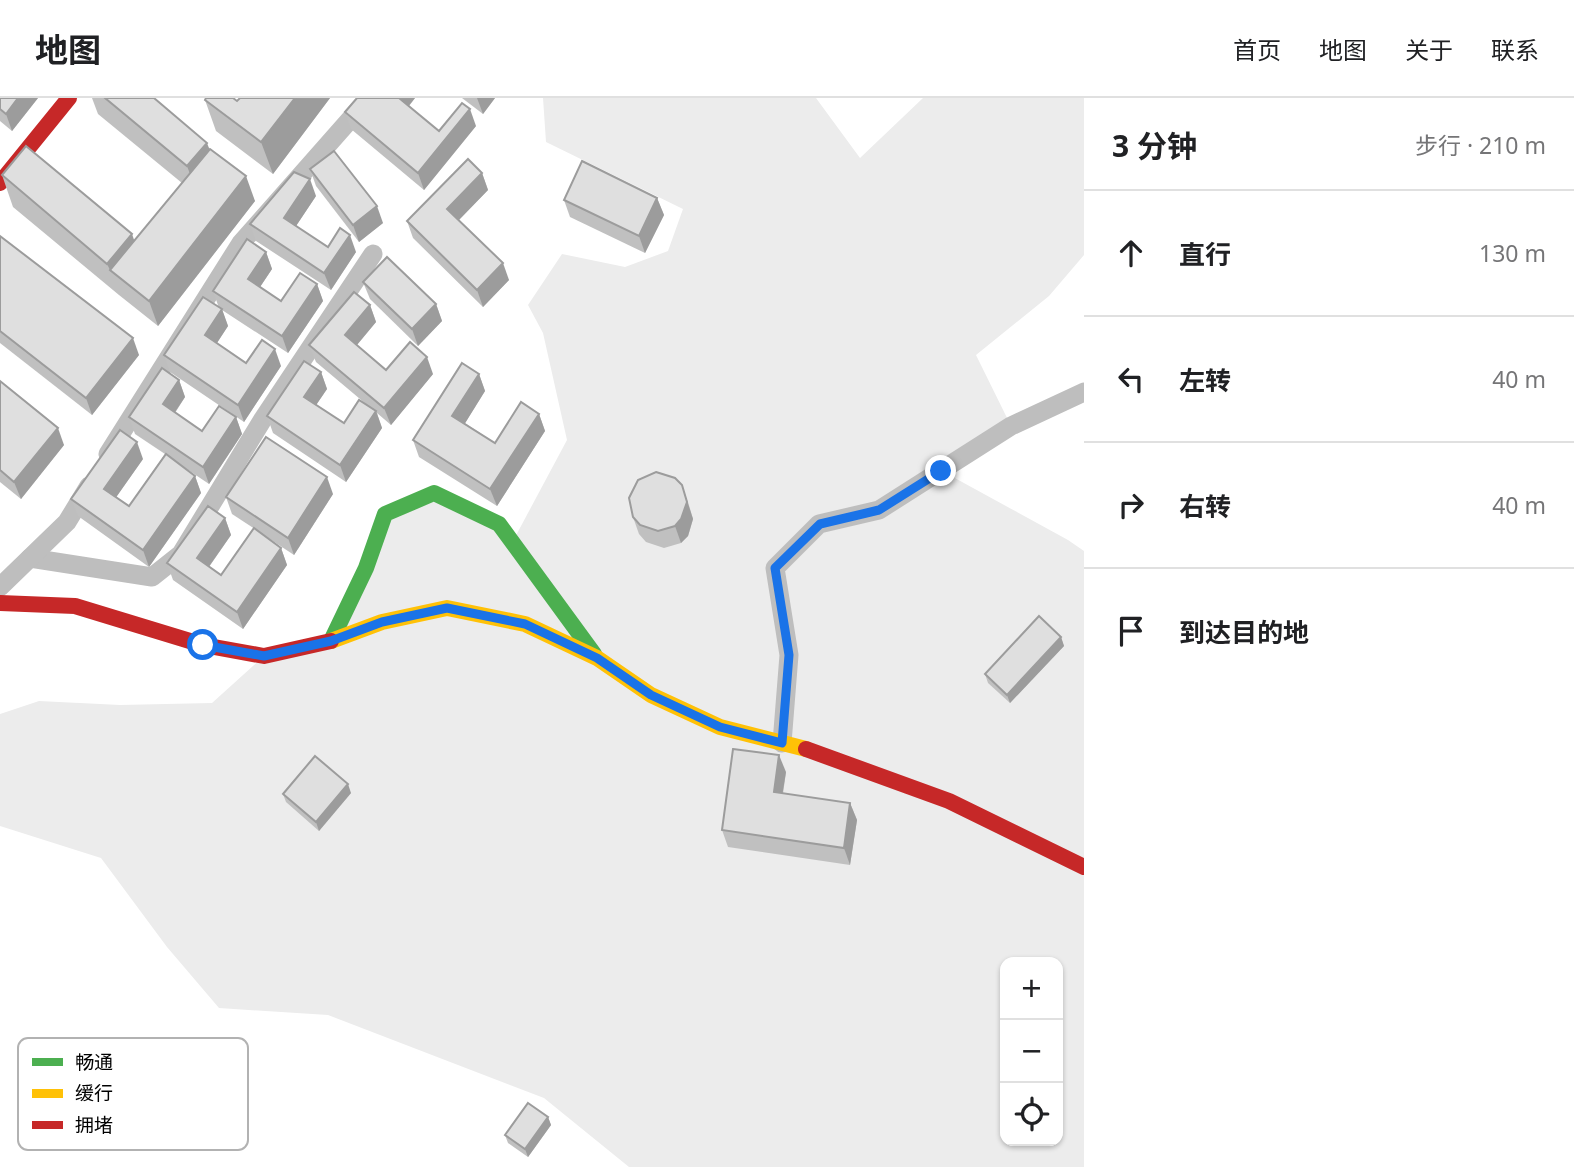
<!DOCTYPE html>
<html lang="zh">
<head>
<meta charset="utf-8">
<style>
	body { margin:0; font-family:"Noto Sans","Noto Sans SC",sans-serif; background:#f2f2f2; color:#202124 }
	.controls { position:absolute; right:21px; bottom:21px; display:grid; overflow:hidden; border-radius:14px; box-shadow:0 2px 5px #0004 }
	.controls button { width:63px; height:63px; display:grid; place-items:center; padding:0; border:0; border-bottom:2px solid #e0e0e0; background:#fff; color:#202124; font:35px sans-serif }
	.stop { position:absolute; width:21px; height:21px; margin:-16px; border:5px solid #1a73e8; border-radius:50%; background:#fff }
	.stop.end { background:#1a73e8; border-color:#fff; box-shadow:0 2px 7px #0008 }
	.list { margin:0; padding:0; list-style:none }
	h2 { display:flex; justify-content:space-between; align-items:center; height:91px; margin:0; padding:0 28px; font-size:30px }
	h2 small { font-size:23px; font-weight:400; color:#757577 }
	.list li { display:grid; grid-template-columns:46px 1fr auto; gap:21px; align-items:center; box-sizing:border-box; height:126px; padding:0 28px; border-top:2px solid #e0e0e0 }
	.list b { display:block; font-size:26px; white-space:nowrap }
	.list em { font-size:23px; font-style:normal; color:#757577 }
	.icon { flex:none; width:38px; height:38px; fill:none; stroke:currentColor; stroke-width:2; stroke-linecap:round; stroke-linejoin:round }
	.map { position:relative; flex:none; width:1084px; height:1069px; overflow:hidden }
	header { display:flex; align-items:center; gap:42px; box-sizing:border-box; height:98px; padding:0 35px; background:#fff; border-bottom:2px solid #e0e0e0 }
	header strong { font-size:33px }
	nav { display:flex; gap:38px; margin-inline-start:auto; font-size:24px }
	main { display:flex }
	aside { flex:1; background:#fff }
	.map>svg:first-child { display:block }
	.green { fill:#ececec; fill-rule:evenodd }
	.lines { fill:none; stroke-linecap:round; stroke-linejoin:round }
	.lane { stroke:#bebebe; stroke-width:19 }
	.fast { stroke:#4caf50; stroke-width:16 }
	.slow { stroke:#ffc107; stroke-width:16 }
	.jam { stroke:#c62828; stroke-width:16 }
	.wall { fill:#c0c0c0 }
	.shaded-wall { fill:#9c9c9c }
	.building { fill:#dfdfdf; stroke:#9c9c9c; stroke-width:2 }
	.route { stroke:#1a73e8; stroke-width:9 }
	.key { fill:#fff; stroke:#b2b2b2; stroke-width:2 }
	.key-label { font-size:19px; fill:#000 }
</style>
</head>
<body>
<header>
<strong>地图</strong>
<nav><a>首页</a><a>地图</a><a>关于</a><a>联系</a></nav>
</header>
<main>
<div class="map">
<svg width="1084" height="1069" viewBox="0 0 1084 1069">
	<rect width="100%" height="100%" fill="#fff"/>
	<path class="green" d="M 543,0 L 816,0 L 860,60 L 923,0 L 1084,0 L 1084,157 L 1049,198 L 976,257 L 1011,328 L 942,373 L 1068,442 L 1084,453 L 1084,1069 L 629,1069 L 544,1000 L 328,917 L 219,910 L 167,849 L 101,760 L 0,728 L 0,616 L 39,603 L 120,607 L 212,605 L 264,558 L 331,543 L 385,416 L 434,395 L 513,443 L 567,342 L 543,235 L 528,207 L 562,156 L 625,169 L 668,153 L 683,111 L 546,44 ZM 1005,864 L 1058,864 L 1058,1043 L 1005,1043 Z"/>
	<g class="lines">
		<g class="lane">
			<polyline points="108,356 241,145 369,0"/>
			<polyline points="30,460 152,479 181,456 263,321 373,156"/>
			<polyline points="0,489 67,424 89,388"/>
			<polyline points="782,645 789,557 775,470 819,426 879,412 1011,328 1084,294"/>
		</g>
		<polyline class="fast" points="331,543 366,470 385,416 434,395 499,426 594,556"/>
		<polyline class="slow" points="331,543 382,524 447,510 525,526 597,560 651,597 720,629 806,651"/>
		<g class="jam">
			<polyline points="0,85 69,0"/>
			<polyline points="0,505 75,508 203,547 264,558 331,543"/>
			<polyline points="806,651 949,703 1084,769"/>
		</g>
	</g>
	<g class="wall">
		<polygon points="0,0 38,0 12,33 0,23"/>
		<polygon points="92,0 154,0 210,51 255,103 158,228 119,197 13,109 2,77 134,143 182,85 98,16"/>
		<polygon points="240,0 330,0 273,76 216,33 205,2 237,3"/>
		<polygon points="357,0 415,0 409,8 439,33 476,28 424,92 351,31 345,14"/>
		<polygon points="462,0 495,0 483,16"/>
		<polygon points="310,71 383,125 359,144 316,88"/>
		<polygon points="482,75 488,92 459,122 509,182 483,209 413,140 407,123"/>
		<polygon points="316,98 296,128 328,149 356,154 331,192 256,143 250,126"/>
		<polygon points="657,100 664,117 645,155 570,119 564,102"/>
		<polygon points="0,138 139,257 92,317 0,245"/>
		<polygon points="266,154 272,171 260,189 281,203 317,186 323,203 288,255 222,212 228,228 217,245 246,265 281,268 244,324 170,274 164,257 219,210 213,193"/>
		<polygon points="363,184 436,206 442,223 418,248 370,201"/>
		<polygon points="370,207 376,224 357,247 386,272 433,276 391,327 377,315 382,330 346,384 273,335 267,318 321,274 327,291 316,307 344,325 366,306 316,264 309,247"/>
		<polygon points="479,276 485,293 465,325 495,345 539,316 545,333 497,408 419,359 413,342"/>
		<polygon points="179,282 185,299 175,315 202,333 236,319 242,336 209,386 169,359 195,378 201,395 149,469 78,418 71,401 143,361 116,399 129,408 165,356 135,336 129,319"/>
		<polygon points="0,283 64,347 21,401 0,384"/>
		<polygon points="333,396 294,457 232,416 226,399"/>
		<polygon points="688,404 693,421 688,438 681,445 664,450 646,444 639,436 633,419"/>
		<polygon points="225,420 231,437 209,469 221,477 281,450 287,467 243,531 173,482 167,465"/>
		<polygon points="1061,539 1064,548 1010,605 988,585 985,576"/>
		<polygon points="786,674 783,696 850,705 857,722 850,767 728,749 722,732"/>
		<polygon points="351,695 319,733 286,704 283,696"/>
		<polygon points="548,1019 551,1027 528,1059 508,1045 505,1037"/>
	</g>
	<g class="shaded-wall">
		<polygon points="18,0 38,0 12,33 6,16"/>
		<polygon points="295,0 330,0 273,76 261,44"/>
		<polygon points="397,0 415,0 403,15"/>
		<polygon points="477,0 495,0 483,16"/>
		<polygon points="470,11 476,28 424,92 418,75"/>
		<polygon points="207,45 219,76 199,100 187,68"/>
		<polygon points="482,75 488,92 453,128 447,111"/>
		<polygon points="246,78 255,103 158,228 149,203"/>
		<polygon points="310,81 316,98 290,137 284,120"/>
		<polygon points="657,100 664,117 645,155 639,138"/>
		<polygon points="377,108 383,125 359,144 353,127"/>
		<polygon points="132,136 143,168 110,172 107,166"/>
		<polygon points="350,137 356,154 331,192 324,175"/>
		<polygon points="266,154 272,171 254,198 248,181"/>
		<polygon points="503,165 509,182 483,209 477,192"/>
		<polygon points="317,186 323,203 288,255 282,238"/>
		<polygon points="436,206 442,223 418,248 412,231"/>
		<polygon points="370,207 376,224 351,254 345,237"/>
		<polygon points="222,211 228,228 211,254 205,237"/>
		<polygon points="133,240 139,257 92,317 86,300"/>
		<polygon points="275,251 281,268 244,324 238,307"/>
		<polygon points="427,259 433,276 391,327 384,310"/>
		<polygon points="321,274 327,291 310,316 304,299"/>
		<polygon points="479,276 485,293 459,335 452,318"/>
		<polygon points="179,282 185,299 169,323 163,306"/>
		<polygon points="376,313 382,330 346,384 340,367"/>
		<polygon points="539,316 545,333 497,408 490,391"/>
		<polygon points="236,319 242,336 209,386 203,369"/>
		<polygon points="58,330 64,347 21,401 14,384"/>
		<polygon points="137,344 143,361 110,408 104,391"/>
		<polygon points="195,378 201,395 149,469 143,452"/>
		<polygon points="327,379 333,396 294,457 288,440"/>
		<polygon points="682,387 693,421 688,438 681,445 675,428"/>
		<polygon points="225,420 231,437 203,477 197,460"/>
		<polygon points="281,450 287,467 243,531 237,514"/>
		<polygon points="1061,539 1064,548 1010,605 1007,597"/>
		<polygon points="779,657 786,674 780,711 774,694"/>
		<polygon points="348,686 351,695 319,733 316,724"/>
		<polygon points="850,705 857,722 850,767 844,750"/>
		<polygon points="548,1019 551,1027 528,1059 525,1051"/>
	</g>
	<g class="building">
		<polygon points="0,0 18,0 6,16 0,11"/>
		<polygon points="105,0 154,0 207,45 187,68"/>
		<polygon points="206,0 233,0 237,3 240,0 295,0 261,44 205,2"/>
		<polygon points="357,0 399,0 439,33 462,5 470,11 418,75 345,14"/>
		<polygon points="26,48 132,136 107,166 2,77"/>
		<polygon points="210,51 246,78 149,203 110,172"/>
		<polygon points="334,53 377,108 353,127 310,71"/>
		<polygon points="468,61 482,75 447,111 503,165 477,192 407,123"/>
		<polygon points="582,63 657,100 639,138 564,102"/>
		<polygon points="294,74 310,81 284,120 328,149 340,130 350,137 324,175 250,126"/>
		<polygon points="0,138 133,240 86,300 0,233"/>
		<polygon points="247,141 266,154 248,181 281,203 300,175 317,186 282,238 213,193"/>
		<polygon points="387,159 436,206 412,231 363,184"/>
		<polygon points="354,194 370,207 345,237 386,272 410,244 427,259 384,310 309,247"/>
		<polygon points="203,199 222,211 205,237 246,265 262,242 275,251 238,307 164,257"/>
		<polygon points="304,263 321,274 304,299 344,325 359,302 376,313 340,367 267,318"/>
		<polygon points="462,265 479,276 452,318 495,345 521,304 539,316 490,391 413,342"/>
		<polygon points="162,270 179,282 163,306 202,333 219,308 236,319 203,369 129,319"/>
		<polygon points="0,283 58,330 14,384 0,372"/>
		<polygon points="120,332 137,344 104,391 129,408 166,356 195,378 143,452 71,401"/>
		<polygon points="266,339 327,379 288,440 226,399"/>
		<polygon points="656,374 675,380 682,387 687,404 681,421 675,428 658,433 640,427 633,419 629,400 638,382"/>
		<polygon points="208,408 225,420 197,460 221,477 254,430 281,450 237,514 167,465"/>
		<polygon points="1039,518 1061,539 1007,597 985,576"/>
		<polygon points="733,651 779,657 774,694 850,705 844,750 722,732"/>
		<polygon points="315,658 348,686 316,724 283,696"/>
		<polygon points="528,1005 548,1019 525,1051 505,1037"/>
	</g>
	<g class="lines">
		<polyline class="route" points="203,547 264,558 331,543 382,524 447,510 525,526 597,560 651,597 720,629 782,645 789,557 775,470 820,426 879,412 941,373"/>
	</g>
	<rect x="18" y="940" width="230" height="112" rx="10" class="key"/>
	<rect x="32" y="960" width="31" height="8" fill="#4caf50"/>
	<rect x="32" y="991" width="31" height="9" fill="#ffc107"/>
	<rect x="32" y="1023" width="31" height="8" fill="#c62828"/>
	<g class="key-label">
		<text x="75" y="971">畅通</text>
		<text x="75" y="1002">缓行</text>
		<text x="75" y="1034">拥堵</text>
	</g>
</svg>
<div class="controls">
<button>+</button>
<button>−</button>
<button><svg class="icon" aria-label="locate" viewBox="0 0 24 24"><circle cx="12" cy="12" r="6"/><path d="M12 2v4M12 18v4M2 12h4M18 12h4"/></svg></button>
</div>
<div class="stop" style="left:203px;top:547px"></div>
<div class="stop end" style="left:941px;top:373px"></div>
</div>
<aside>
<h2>3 分钟<small>步行 · 210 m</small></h2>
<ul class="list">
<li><svg class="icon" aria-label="ahead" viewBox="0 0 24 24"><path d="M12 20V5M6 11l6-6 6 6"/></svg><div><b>直行</b></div><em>130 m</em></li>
<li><svg class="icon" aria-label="left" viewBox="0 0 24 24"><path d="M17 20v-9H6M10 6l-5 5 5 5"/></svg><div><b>左转</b></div><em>40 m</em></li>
<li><svg class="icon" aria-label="right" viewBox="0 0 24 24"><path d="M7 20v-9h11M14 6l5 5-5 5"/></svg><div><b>右转</b></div><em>40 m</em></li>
<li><svg class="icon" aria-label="arrive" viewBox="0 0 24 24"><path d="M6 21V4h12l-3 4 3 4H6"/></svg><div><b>到达目的地</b></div></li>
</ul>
</aside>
</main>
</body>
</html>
